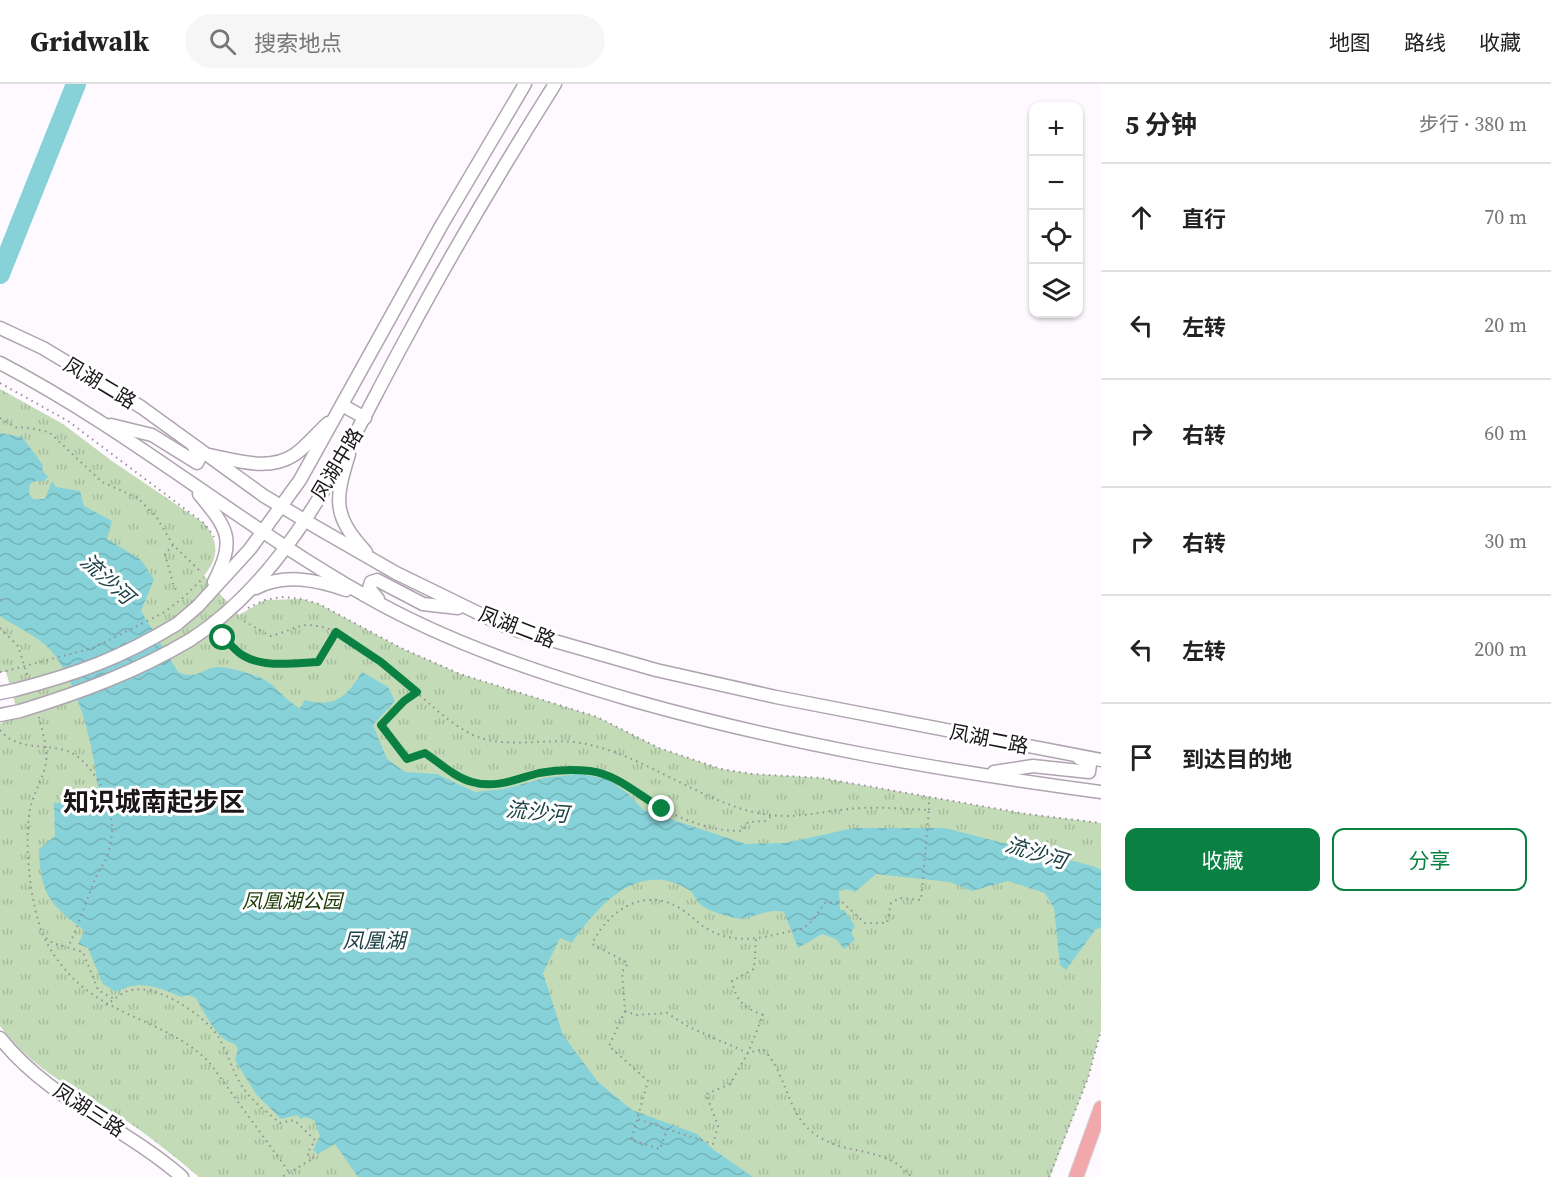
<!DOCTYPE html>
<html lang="zh">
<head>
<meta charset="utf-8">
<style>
	body { margin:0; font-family:"Source Serif 4","Noto Sans SC",serif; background:#f6f6f6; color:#222 }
	.controls { position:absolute; right:18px; top:18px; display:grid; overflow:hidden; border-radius:12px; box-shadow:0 2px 4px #0004 }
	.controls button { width:54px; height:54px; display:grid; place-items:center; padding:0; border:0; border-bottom:2px solid #e0e0e0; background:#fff; color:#222; font:30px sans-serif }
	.stop { position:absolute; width:18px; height:18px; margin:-14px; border:4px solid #0b8043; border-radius:50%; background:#fff }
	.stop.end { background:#0b8043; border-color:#fff; box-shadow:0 2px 6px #0008 }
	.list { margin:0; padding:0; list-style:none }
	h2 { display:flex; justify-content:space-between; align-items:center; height:78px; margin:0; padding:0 24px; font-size:26px }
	h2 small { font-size:20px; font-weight:400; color:#767676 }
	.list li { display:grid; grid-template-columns:39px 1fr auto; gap:18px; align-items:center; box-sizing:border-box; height:108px; padding:0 24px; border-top:2px solid #e0e0e0 }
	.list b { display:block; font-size:22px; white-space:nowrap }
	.list em { font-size:20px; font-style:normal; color:#767676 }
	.actions { display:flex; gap:12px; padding:18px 24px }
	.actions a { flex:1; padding:14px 0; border:2px solid #0b8043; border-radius:12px; text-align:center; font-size:21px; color:#0b8043 }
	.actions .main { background:#0b8043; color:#fff }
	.icon { flex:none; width:33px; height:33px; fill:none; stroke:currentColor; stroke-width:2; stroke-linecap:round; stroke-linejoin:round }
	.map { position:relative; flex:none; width:1101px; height:1093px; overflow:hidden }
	header { display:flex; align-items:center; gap:36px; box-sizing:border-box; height:84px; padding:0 30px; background:#fff; border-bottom:2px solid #e0e0e0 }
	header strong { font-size:28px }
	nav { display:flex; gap:33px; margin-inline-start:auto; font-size:21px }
	.search { width:420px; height:54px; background:#f6f6f6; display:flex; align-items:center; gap:15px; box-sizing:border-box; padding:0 21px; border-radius:33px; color:#767676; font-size:22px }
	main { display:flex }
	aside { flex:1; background:#fff }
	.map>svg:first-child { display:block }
	.park { fill:url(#park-tufts) }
	.water { fill:url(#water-waves) }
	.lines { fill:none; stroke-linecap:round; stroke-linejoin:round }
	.river { stroke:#86d2d8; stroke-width:20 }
	.secondary-casing { stroke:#aea4af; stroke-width:15 }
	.primary-casing { stroke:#d6d5d6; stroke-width:16 }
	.path { stroke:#959095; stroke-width:2; stroke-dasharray:1.5 4.5; stroke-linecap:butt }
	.secondary { stroke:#fff; stroke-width:12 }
	.primary { stroke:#f1a8aa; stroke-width:14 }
	.secondary-bridge-casing { stroke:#aea4af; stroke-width:15; stroke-linecap:butt }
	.path-bridge { stroke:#959095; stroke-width:2; stroke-dasharray:1.5 4.5; stroke-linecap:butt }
	.secondary-bridge { stroke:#fff; stroke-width:12 }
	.route { stroke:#0b8043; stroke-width:8 }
	.labels { text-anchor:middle; stroke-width:6; stroke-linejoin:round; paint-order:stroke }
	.street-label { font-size:20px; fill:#1a161a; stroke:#fff }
	.park-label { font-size:20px; font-style:italic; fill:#1b3804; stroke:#fff }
	.water-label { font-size:21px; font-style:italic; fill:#1c4144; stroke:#fff }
	.district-label { font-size:26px; font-weight:bold; fill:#1a161a; stroke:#fff }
</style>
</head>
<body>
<header>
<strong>Gridwalk</strong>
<div class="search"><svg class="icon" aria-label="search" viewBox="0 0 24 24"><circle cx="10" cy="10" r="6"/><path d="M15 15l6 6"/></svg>搜索地点</div>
<nav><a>地图</a><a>路线</a><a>收藏</a></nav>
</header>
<main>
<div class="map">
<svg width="1101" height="1093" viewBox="0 0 1101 1093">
	<defs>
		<pattern id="park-tufts" width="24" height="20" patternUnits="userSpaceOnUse" patternTransform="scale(1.5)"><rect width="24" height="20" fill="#c3dbb7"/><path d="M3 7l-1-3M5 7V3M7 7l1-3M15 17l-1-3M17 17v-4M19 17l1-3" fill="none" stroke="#a7bb9d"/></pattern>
		<pattern id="water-waves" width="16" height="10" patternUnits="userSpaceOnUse" patternTransform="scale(1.5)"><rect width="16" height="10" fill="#86d2d8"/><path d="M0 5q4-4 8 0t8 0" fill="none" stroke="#73b4b9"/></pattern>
	</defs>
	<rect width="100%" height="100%" fill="#fef8ff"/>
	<path class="park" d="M 0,305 L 63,340 L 112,377 L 205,440 C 219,459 219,473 204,492 L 239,531 L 265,516 L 302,515 L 319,520 L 401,564 L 460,590 L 597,633 L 659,664 L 721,685 L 752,690 L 821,694 L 1027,730 L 1101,739 L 1101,946 L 1088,994 L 1050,1093 L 199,1093 C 175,1073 151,1053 125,1036 C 78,1006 35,989 0,942 L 0,640 L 18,630 L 6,588 L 0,588 Z"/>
	<path class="water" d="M 0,349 L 22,353 L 43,381 L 42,386 L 48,393 L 44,397 L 36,397 L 30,400 L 29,410 L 33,415 L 45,415 L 52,397 L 56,403 L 80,407 L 84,422 L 112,437 L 107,455 L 141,476 L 154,495 L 141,527 L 178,588 C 199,597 201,584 218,583 C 225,582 257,591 263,595 C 277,602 285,617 300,624 L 305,616 C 336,624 346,613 362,588 L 388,603 L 395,617 L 373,641 L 387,675 L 405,688 L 437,690 L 475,708 L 504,705 L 544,694 L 579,690 L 607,695 L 630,711 L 643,726 L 746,760 L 785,759 L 854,744 L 945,744 L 1096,783 L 1101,786 L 1101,843 L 1095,846 L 1066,886 L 1060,881 L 1054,824 L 1045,809 L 1008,797 L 972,807 L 950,798 L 876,790 L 855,808 L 847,805 L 839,807 L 840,826 L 844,826 L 855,842 L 851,849 L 855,856 L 844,865 L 836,855 L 822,850 L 798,864 L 784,828 C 766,823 751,837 735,834 C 726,832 706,826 700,820 C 695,816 694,809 689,806 C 640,774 597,822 572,859 L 560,854 L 543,889 L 563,951 L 598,998 L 632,1026 L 697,1050 L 714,1066 L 753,1093 L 358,1093 L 335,1060 L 318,1070 L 313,1066 L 320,1052 L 314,1036 L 305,1033 L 301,1035 L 297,1031 L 281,1035 L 256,1010 L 235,976 L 238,965 L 235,960 C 215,956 205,927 195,913 L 187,911 L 182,913 C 157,903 140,895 116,908 L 103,900 L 88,864 L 78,860 L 85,847 C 50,821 40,810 39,765 L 55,752 L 54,719 L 81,717 L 98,707 C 94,663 80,606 54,570 C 42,554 16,543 0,532 Z"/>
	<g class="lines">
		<polyline class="river" points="0,190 76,0"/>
		<defs>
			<g id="secondary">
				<polyline points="0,244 43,264 141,323 264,412 316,443 396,489 509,544 656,586 776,613 1101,676"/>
				<path d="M 0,279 C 129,346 240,441 366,512 C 450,560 542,590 635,617 C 787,660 944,687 1101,708"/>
				<polyline points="342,321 365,334"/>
				<polyline points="111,341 152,351 197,379 200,373 194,363"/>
				<path d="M 349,370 C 335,416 332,431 366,468"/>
				<path d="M 208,371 C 236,376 268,388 294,371 C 306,363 317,349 328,339"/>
				<path d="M 199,410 C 228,445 236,455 214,498"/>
				<path d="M 256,504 C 285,489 317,496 346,506"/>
				<polyline points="378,515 369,504 371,498 377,496 423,520 458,524"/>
				<polyline points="177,540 198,522 250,465 300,396 441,142 525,0"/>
				<path d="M 190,556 C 294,489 346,364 404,258 C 451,170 502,84 555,0"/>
				<polyline points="0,609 15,606"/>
				<polyline points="0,631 20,627"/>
				<polyline points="994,688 1033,682 1089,688 1090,680 1079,674"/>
				<path d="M 0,954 C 48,1015 125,1043 182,1093"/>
			</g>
			<polyline id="primary" points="1076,1093 1101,1024"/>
		</defs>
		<use href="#secondary" class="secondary-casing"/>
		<use href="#primary" class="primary-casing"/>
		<g class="path">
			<polyline points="0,299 68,337 205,440 214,453"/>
			<polyline points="0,334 17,344 24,343 49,348 102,398 138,414 157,434 173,461 200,487"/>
			<polyline points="173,461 165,470 174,503 179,509"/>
			<polyline points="0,515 0,519"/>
			<polyline points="248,524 265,516 282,513 302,515 319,520 401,564 460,590 597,633 659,664 721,685 752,690 821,694 1027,730 1101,739"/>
			<polyline points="163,529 184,513 204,493"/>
			<path d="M 244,537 L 270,552 C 283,550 296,541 309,541 C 367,544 424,628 473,651 C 507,666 546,653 581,659 C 642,670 693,713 753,728 C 794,738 822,726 861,724 C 883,723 906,725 929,726 L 921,816 L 900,814 L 891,819 L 887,839 L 865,839 L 842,818 L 825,819 C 819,826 813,838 805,843 C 801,846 792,847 787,848 C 761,854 737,860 711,847 C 699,841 690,830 678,823 C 642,803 607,828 592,860 L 628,879 L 622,888 L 625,927 L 609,962 L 648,997 L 637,1035 L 713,1060 L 718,1042 L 706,1010 L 730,1000 L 748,969 L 763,931 C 744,924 736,917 732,897 L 754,885 L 756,855"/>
			<polyline points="0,544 18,562 28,593"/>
			<path d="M 223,554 C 230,559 237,569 244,572 C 264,584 296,579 318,578 L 336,548"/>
			<polyline points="0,588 6,587"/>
			<path d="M 418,608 L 404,617 L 381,641 L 407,675 L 425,669 C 440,679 454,693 471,698 C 510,709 550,679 592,687 C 610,690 621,700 636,710 C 669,730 703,747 742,747 L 748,738 L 765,737 L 773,731"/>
			<path d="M 39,633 C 42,647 48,664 46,678 C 44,693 35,706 31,721 C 23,755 30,819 43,851 C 51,869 64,886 78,899 C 117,934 171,940 209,978 L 289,1088"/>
			<path d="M 0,646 C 16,666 42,660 64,666 C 78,670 87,680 95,692 C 110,713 117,745 108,770 C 105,779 99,786 95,795 C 86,817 79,841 68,863"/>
			<polyline points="929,726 929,714"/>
			<polyline points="46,854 53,859 83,868 98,906 114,915"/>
			<path d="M 106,921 C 112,917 119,911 125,908 C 153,895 206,932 219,954 C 229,972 234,992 246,1008 C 256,1020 268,1029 280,1039 L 294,1036 L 315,1056 L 307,1070 L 314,1074 L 282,1093"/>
			<path d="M 625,927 L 636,931 L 667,929 L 689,943 L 748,969 L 763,965 C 789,991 785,1032 819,1053 C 849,1072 887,1062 911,1093"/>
			<polyline points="637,1036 631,1056 660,1065 667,1045"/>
			<polyline points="1049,1093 1088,994 1101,946"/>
		</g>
		<use href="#secondary" class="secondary"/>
		<use href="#primary" class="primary"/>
		<defs>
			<g id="secondary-bridge">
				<path d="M 15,606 C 77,590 121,574 177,540"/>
				<path d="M 20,627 C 79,609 136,588 190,556"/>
			</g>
		</defs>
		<use href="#secondary-bridge" class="secondary-bridge-casing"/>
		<polyline class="path-bridge" points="6,587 93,564 163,529"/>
		<use href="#secondary-bridge" class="secondary-bridge"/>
	</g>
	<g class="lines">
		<path class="route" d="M 223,554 C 230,559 237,569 244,572 C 264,584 296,579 318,578 L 336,548 L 381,578 L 417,608 L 404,617 L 381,641 L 407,675 L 425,669 C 440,679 454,693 472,698 C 496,705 516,695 539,689 C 555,686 573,685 590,687 C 616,690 639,711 662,725"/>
	</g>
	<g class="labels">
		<g class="street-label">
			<text transform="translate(100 299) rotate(31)" y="7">凤湖二路</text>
			<text transform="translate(337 380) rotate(-59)" y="7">凤湖中路</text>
			<text transform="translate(517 543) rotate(21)" y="7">凤湖二路</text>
			<text transform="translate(989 655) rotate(11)" y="7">凤湖二路</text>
			<text transform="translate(89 1026) rotate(33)" y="7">凤湖三路</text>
		</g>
		<g class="park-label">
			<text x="292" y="824">凤凰湖公园</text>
		</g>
		<g class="water-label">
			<text transform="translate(107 495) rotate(42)" y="7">流沙河</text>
			<text transform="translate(537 728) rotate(5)" y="7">流沙河</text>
			<text transform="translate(1036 769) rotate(17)" y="7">流沙河</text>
			<text x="374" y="864">凤凰湖</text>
		</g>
		<g class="district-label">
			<text x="154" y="727">知识城南起步区</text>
		</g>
	</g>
</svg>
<div class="controls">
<button>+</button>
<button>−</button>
<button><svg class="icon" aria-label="locate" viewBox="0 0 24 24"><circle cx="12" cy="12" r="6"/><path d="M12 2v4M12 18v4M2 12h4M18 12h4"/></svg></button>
<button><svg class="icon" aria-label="layers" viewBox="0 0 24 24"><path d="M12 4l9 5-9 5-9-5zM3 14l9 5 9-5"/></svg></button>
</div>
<div class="stop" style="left:223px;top:554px"></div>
<div class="stop end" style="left:662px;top:725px"></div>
</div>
<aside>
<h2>5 分钟<small>步行 · 380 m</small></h2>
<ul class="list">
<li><svg class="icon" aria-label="ahead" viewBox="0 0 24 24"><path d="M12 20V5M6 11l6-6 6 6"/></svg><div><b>直行</b></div><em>70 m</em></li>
<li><svg class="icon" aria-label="left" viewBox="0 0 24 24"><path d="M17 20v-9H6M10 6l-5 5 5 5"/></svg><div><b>左转</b></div><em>20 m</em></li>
<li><svg class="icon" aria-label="right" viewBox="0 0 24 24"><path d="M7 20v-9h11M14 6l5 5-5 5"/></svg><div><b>右转</b></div><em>60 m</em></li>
<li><svg class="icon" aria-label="right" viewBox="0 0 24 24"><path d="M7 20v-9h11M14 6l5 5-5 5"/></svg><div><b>右转</b></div><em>30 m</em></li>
<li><svg class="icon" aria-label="left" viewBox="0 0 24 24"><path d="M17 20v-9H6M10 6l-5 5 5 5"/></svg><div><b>左转</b></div><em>200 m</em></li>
<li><svg class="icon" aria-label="arrive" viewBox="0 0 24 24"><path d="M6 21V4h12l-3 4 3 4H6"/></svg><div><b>到达目的地</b></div></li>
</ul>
<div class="actions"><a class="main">收藏</a><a>分享</a></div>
</aside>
</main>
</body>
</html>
